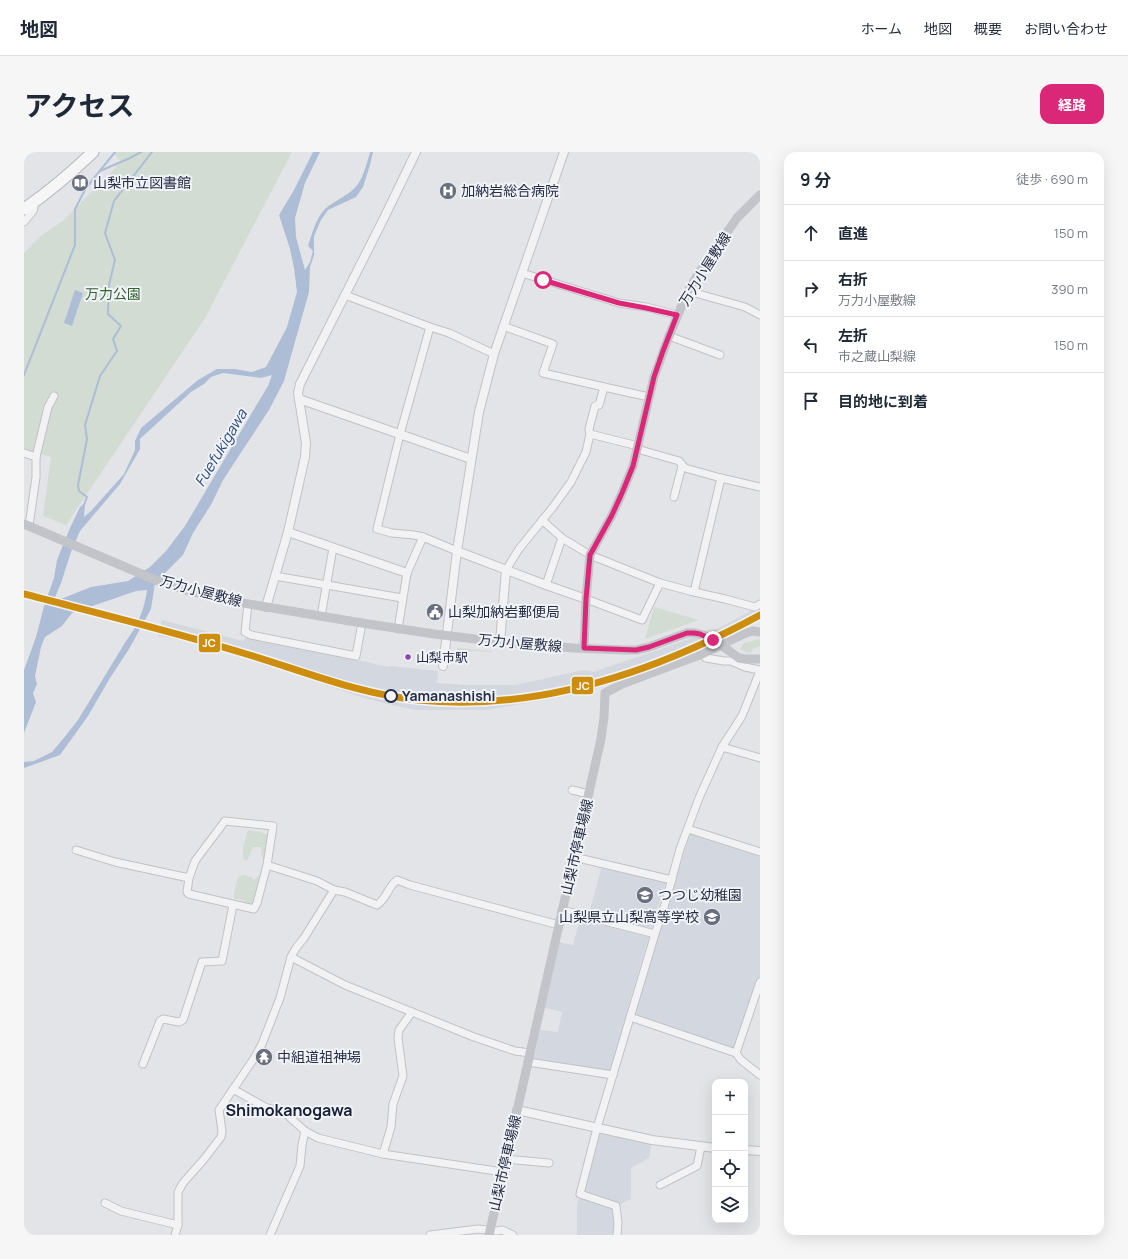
<!DOCTYPE html>
<html lang="ja">
<head>
<meta charset="utf-8">
<style>
	body { margin:0; font-family:Manrope,"Noto Sans JP",sans-serif; background:#f6f6f7; color:#1f2937 }
	.controls { position:absolute; right:12px; bottom:12px; display:grid; overflow:hidden; border-radius:8px; box-shadow:0 4px 16px #0002 }
	.controls button { width:36px; height:36px; display:grid; place-items:center; padding:0; border:0; border-bottom:1px solid #e0e1e3; background:#fff; color:#1f2937; font:20px sans-serif }
	.stop { position:absolute; width:12px; height:12px; margin:-9px; border:3px solid #db2777; border-radius:50%; background:#fff }
	.stop.end { background:#db2777; border-color:#fff; box-shadow:0 1px 4px #0008 }
	.list { margin:0; padding:0; list-style:none }
	h2 { display:flex; justify-content:space-between; align-items:center; height:52px; margin:0; padding:0 16px; font-size:17px }
	h2 small { font-size:13px; font-weight:400; color:#747a83 }
	.list li { display:grid; grid-template-columns:26px 1fr auto; gap:12px; align-items:center; box-sizing:border-box; height:56px; padding:0 16px; border-top:1px solid #e0e1e3 }
	.list b { display:block; font-size:15px; white-space:nowrap }
	.list p { margin:0; font-size:13px; white-space:nowrap; color:#747a83 }
	.list em { font-size:13px; font-style:normal; color:#747a83 }
	.icon { flex:none; width:22px; height:22px; fill:none; stroke:currentColor; stroke-width:2; stroke-linecap:round; stroke-linejoin:round }
	.map { position:relative; flex:none; width:736px; height:1083px; overflow:hidden; border-radius:12px }
	header { display:flex; align-items:center; gap:24px; box-sizing:border-box; height:56px; padding:0 20px; background:#fff; border-bottom:1px solid #e0e1e3 }
	header strong { font-size:19px }
	nav { display:flex; gap:22px; margin-inline-start:auto; font-size:14px }
	.intro { display:flex; align-items:center; justify-content:space-between; box-sizing:border-box; height:96px; padding:0 24px }
	h1 { margin:0; font-size:28px }
	.button { padding:10px 18px; border-radius:12px; background:#db2777; color:#fff; font-size:14px; font-weight:700 }
	main { display:flex; gap:24px; padding:0 24px }
	aside { flex:1; background:#fff; border-radius:12px; box-shadow:0 4px 16px #0002 }
	.map>svg:first-child { display:block }
	.built { fill:#d3d7df }
	.green { fill:#d2dcd2 }
	.water { fill:#aebdd6; fill-rule:evenodd }
	.lines { fill:none; stroke-linecap:round; stroke-linejoin:round }
	.stream { stroke:#aebdd6; stroke-width:2 }
	.minor-casing { stroke:#c1c2c6; stroke-width:9 }
	.tertiary-casing { stroke:#c1c2c6; stroke-width:10 }
	.trunk-casing { stroke:#b5b7bd; stroke-width:13 }
	.minor { stroke:#f2f2f4; stroke-width:7 }
	.tertiary { stroke:#f2f2f4; stroke-width:8 }
	.secondary { stroke:#c3c4ca; stroke-width:9 }
	.trunk { stroke:#f6f6f7; stroke-width:11 }
	.secondary-bridge { stroke:#c3c4ca; stroke-width:9 }
	.rail-1-casing { stroke:#f0f3f8; stroke-width:10 }
	.rail-1 { stroke:#cd8e0e; stroke-width:7 }
	.route { stroke:#db2777; stroke-width:5 }
	.bus-dot { fill:#8e44ad; stroke:#f0f3f8; stroke-width:1.5 }
	.stop-dot { fill:#f0f3f8; stroke:#272e44; stroke-width:2 }
	.labels { text-anchor:middle; stroke-width:4; stroke-linejoin:round; paint-order:stroke }
	.bus-label { font-size:13px; fill:#272e44; stroke:#f0f3f8; text-anchor:start }
	.poi-label { font-size:14px; fill:#272e44; stroke:#f0f3f8; text-anchor:start }
	.street-label { font-size:14px; fill:#272e44; stroke:#f0f3f8 }
	.park-label { font-size:14px; fill:#376133; stroke:#f0f3f8 }
	.stop-label { font-size:14px; font-weight:bold; fill:#272e44; stroke:#f0f3f8; text-anchor:start }
	.water-label { font-size:15px; font-style:italic; fill:#2d487c; stroke:#f0f3f8 }
	.quarter-label { font-size:16px; font-weight:bold; fill:#192035; stroke:#f0f3f8 }
	.line-badge { stroke:#f0f3f8; stroke-width:1.5 }
	.badge-label { font-size:11px; text-anchor:middle; font-weight:bold; fill:#fff }
</style>
</head>
<body>
<header>
<strong>地図</strong>
<nav><a>ホーム</a><a>地図</a><a>概要</a><a>お問い合わせ</a></nav>
</header>
<div class="intro"><h1>アクセス</h1><a class="button">経路</a></div>
<main>
<div class="map">
<svg width="736" height="1083" viewBox="0 0 736 1083">
	<rect width="100%" height="100%" fill="#e3e4e8"/>
	<g class="built">
		<polygon points="736,454 736,467 721,476 659,505 601,527 575,536 520,548 462,558 391,558 343,547 280,526 214,502 182,493 134,484 138,468 219,489 222,485 282,496 364,515 366,514 414,519 413,531 441,533 492,533 560,518 569,520 634,498 695,476"/>
		<polygon points="666,682 736,705 736,825 711,898 608,866"/>
		<polygon points="578,714 642,730 626,778 565,762"/>
		<polygon points="556,767 625,785 605,852 587,919 510,907 516,878 534,880 538,860 519,855 534,790 549,793"/>
		<polygon points="573,976 628,988 625,1006 607,1016 607,1047 592,1054 593,1083 553,1083 553,1053"/>
	</g>
	<g class="green">
		<polygon points="89,0 268,0 181,166 42,373 19,364 27,305 0,298 0,101 14,86 40,68 97,10"/>
		<polygon points="630,455 675,468 621,487"/>
		<polygon points="735,487 736,488 736,494 729,497 728,500 724,501 716,497 720,491"/>
		<polygon points="433,496 468,499 468,500 451,499 435,500 433,498"/>
		<polygon points="224,678 236,680 245,683 242,708 238,706 237,695 229,695 223,709 219,707 219,695"/>
		<polygon points="219,723 227,725 230,728 236,723 238,726 229,754 222,752 219,748 210,747 210,741 214,725"/>
	</g>
	<g class="water">
		<path d="M 289,0 L 296,0 L 281,31 L 271,66 L 272,85 L 281,118 L 286,110 L 289,99 L 284,94 C 288,82 292,66 301,57 C 309,49 328,42 334,32 C 340,23 343,11 346,0 L 349,0 L 346,13 L 339,35 L 332,45 L 304,58 L 297,68 L 290,84 L 290,103 L 286,115 L 285,140 L 260,229 L 245,258 L 199,328 L 188,351 L 169,381 L 159,403 L 131,431 L 127,457 L 105,497 L 86,526 L 64,564 L 36,603 L 0,616 L 0,610 L 10,609 L 28,600 L 39,587 L 54,568 L 102,489 C 113,475 121,456 123,438 L 112,439 L 48,461 L 38,474 L 21,485 L 17,495 L 11,524 L 13,532 L 9,541 L 12,550 L 0,581 L 0,518 L 12,485 L 20,454 L 30,426 L 33,408 L 46,376 L 56,355 L 61,351 L 60,365 L 67,359 L 100,322 L 111,298 L 111,289 L 117,276 L 174,228 L 193,217 L 211,217 L 228,220 L 242,215 L 263,175 L 273,140 L 270,116 L 266,97 L 255,63 L 270,38 ZM 199,221 L 237,226 L 248,223 L 244,234 L 226,264 L 161,374 L 142,399 L 126,415 L 104,429 L 67,435 L 29,450 L 37,431 L 48,397 L 56,379 L 96,332 L 116,297 L 116,287 L 167,240 L 180,232 L 187,225 Z"/>
		<polygon points="51,138 59,141 48,174 40,171"/>
	</g>
	<g class="lines">
		<g class="stream">
			<polyline points="76,19 106,6 117,0"/>
			<polyline points="0,223 51,93 51,57 62,36 91,0"/>
			<polyline points="60,353 63,345 55,339 54,333 63,287 61,273 76,224 93,199 89,187 97,174 84,162 85,133 91,108 81,81 90,49 128,0"/>
		</g>
		<defs>
			<g id="minor">
				<polyline points="0,70 9,59 11,50"/>
				<polyline points="498,121 595,151 622,155 653,163"/>
				<polyline points="664,139 721,155 736,163"/>
				<polyline points="321,143 406,175 425,181 470,202"/>
				<polyline points="479,174 529,192 519,221 580,235"/>
				<polyline points="406,175 376,282 353,377 368,381 390,383 399,385 433,399"/>
				<polyline points="645,184 696,203"/>
				<polyline points="566,282 614,294"/>
				<polyline points="613,297 655,309 661,316 697,326 736,335"/>
				<polyline points="0,301 12,305"/>
				<polyline points="650,345 658,314"/>
				<polyline points="518,368 538,386 566,403 636,431 666,439 701,447 731,455 736,452"/>
				<polyline points="5,374 12,325 12,305 24,255 30,244"/>
				<polyline points="482,418 495,397 529,355 547,330 562,300 566,282 565,277 571,254 575,253 580,235 625,245"/>
				<polyline points="251,424 378,446"/>
				<polyline points="522,433 538,386"/>
				<polyline points="670,440 697,326"/>
				<polyline points="562,447 618,468 636,431"/>
				<polyline points="224,452 221,480 227,483 332,504 338,471"/>
				<polyline points="297,464 309,396"/>
				<polyline points="374,477 383,421 399,385"/>
				<polyline points="678,502 682,506 700,509 707,509 721,515 736,518"/>
				<polyline points="698,595 736,606"/>
				<polyline points="548,638 565,642"/>
				<polyline points="664,677 736,700"/>
				<polyline points="52,698 91,710 165,726"/>
				<polyline points="550,705 648,728"/>
				<path d="M 243,713 L 249,674 L 201,669 L 171,709 L 165,726 L 163,740 L 165,742 L 230,757 L 233,751 L 243,713 L 293,729 L 310,738 L 321,740 L 353,753 C 364,745 363,736 373,728 L 386,733 L 535,773"/>
				<polyline points="538,758 631,782"/>
				<polyline points="267,805 321,833 450,885 491,899 506,901"/>
				<polyline points="606,865 712,901 717,908 736,923"/>
				<polyline points="712,901 736,830"/>
				<polyline points="504,910 589,923"/>
				<polyline points="119,912 136,869 139,867 155,870 159,868 178,810 198,809 209,753"/>
				<polyline points="209,937 241,955 262,962 281,979 294,986 359,1002 479,1020"/>
				<polyline points="359,1002 367,975 369,952 379,924 374,886 375,878 388,860"/>
				<polyline points="482,1007 525,1011"/>
				<polyline points="636,1033 673,1014 677,995"/>
				<polyline points="81,1051 97,1059 154,1073"/>
				<polyline points="151,1083 154,1073 154,1040 159,1031 181,1006 197,985 198,979 195,958 231,905 238,892 256,846 267,805 272,796 280,786 310,738"/>
				<polyline points="246,1083 276,1014 278,993 281,979"/>
				<polyline points="406,1083 454,1077 473,1079 478,1078 489,1083"/>
				<polyline points="593,1083 594,1071 592,1054 556,1042 573,976 631,782 641,752 656,697 675,646 698,595 718,564 736,519"/>
			</g>
			<g id="tertiary">
				<polyline points="275,247 447,307"/>
				<polyline points="264,380 383,421"/>
				<polyline points="433,399 522,433 562,447"/>
				<polyline points="242,455 264,380 281,305 282,291 274,241 276,232 359,68 392,0"/>
				<polyline points="476,490 482,418"/>
				<polyline points="419,514 433,399 455,260 470,202 540,0"/>
				<polyline points="493,958 628,988 691,996"/>
				<polyline points="721,998 736,999"/>
			</g>
			<path id="trunk" d="M 0,57 C 25,40 47,21 69,0"/>
		</defs>
		<use href="#minor" class="minor-casing"/>
		<use href="#tertiary" class="tertiary-casing"/>
		<use href="#trunk" class="trunk-casing"/>
		<use href="#minor" class="minor"/>
		<use href="#tertiary" class="tertiary"/>
		<g class="secondary">
			<polyline points="0,372 134,429 161,438 201,448 338,471 410,482 476,490 550,496 601,498 612,498 625,495 663,481"/>
			<polyline points="560,496 562,447 566,403 588,363 598,341 609,314 630,225 645,184 664,139 676,119 713,66 736,43"/>
			<polyline points="715,506 721,507 736,507"/>
			<polyline points="465,1083 577,587 580,565 581,541 598,532 678,502 722,481 729,479 736,480"/>
		</g>
		<use href="#trunk" class="trunk"/>
		<path class="secondary-bridge" d="M 663,481 C 683,479 699,495 715,506"/>
		<defs>
			<path id="rail-1" d="M 0,442 C 73,461 147,479 219,501 C 277,518 333,542 394,548 C 513,560 633,519 736,463"/>
		</defs>
		<use href="#rail-1" class="rail-1-casing"/>
		<use href="#rail-1" class="rail-1"/>
	</g>
	<g class="lines">
		<polyline class="route" points="519,128 595,151 622,156 653,163 639,199 630,225 609,314 598,341 588,363 566,403 562,447 560,496 612,498 625,495 663,481 670,481 676,482 689,488"/>
	</g>
	<defs>
		<symbol id="library-disc" viewBox="-11 -11 22 22"><circle r="9.5" fill="#696e7d" stroke="#f0f3f8"/><path d="M-6-4Q-3-5.5-.7-3.5V5Q-3 3-6 4ZM6-4Q3-5.5 .7-3.5V5Q3 3 6 4Z" fill="#fff"/></symbol>
		<symbol id="hospital-disc" viewBox="-11 -11 22 22"><circle r="9.5" fill="#696e7d" stroke="#f0f3f8"/><path d="M-5-5h3v3.5h4V-5h3V5h-3V1.5h-4V5h-3Z" fill="#fff"/></symbol>
		<symbol id="civic-disc" viewBox="-11 -11 22 22"><circle r="9.5" fill="#696e7d" stroke="#f0f3f8"/><path d="M-.6-6.5H3V-4.5H.6V-3L4-1V1h2V6H-6V1h2V-1L-.6-3ZM-1.2 2.5V6h2.4V2.5Z" fill="#fff"/></symbol>
		<symbol id="school-disc" viewBox="-11 -11 22 22"><circle r="9.5" fill="#696e7d" stroke="#f0f3f8"/><path d="M0-5L7-2L0 1L-7-2ZM-4 1L0 2.5L4 1V4Q0 6-4 4Z" fill="#fff"/></symbol>
		<symbol id="temple-disc" viewBox="-11 -11 22 22"><circle r="9.5" fill="#696e7d" stroke="#f0f3f8"/><path d="M0-6L5-2H3V0L6.5 2.5H4V6H1.5V3h-3V6H-4V2.5H-6.5L-3 0V-2H-5Z" fill="#fff"/></symbol>
	</defs>
	<g fill-rule="evenodd">
		<use href="#library-disc" x="46" y="21" width="20" height="20"/>
		<use href="#hospital-disc" x="414" y="29" width="20" height="20"/>
		<use href="#civic-disc" x="401" y="450" width="20" height="20"/>
		<use href="#school-disc" x="611" y="733" width="20" height="20"/>
		<use href="#school-disc" x="678" y="755" width="20" height="20"/>
		<use href="#temple-disc" x="230" y="895" width="20" height="20"/>
	</g>
	<circle class="bus-dot" cx="384" cy="505" r="3.5"/>
	<circle class="stop-dot" cx="367" cy="544" r="6"/>
	<g class="labels">
		<g class="bus-label">
			<text x="392" y="510">山梨市駅</text>
		</g>
		<g class="poi-label">
			<text x="69" y="36">山梨市立図書館</text>
			<text x="437" y="44">加納岩総合病院</text>
			<text x="424" y="465">山梨加納岩郵便局</text>
			<text x="634" y="748">つつじ幼稚園</text>
			<text x="675" y="770" text-anchor="end">山梨県立山梨高等学校</text>
			<text x="253" y="910">中組道祖神場</text>
		</g>
		<g class="street-label">
			<text transform="translate(681 117) rotate(-58)" y="5">万力小屋敷線</text>
			<text transform="translate(177 439) rotate(15)" y="5">万力小屋敷線</text>
			<text transform="translate(496 491) rotate(5)" y="5">万力小屋敷線</text>
			<text transform="translate(553 695) rotate(-77)" y="5">山梨市停車場線</text>
			<text transform="translate(481 1011) rotate(-77)" y="5">山梨市停車場線</text>
		</g>
		<g class="park-label">
			<text x="89" y="147">万力公園</text>
		</g>
		<g class="stop-label">
			<text x="378" y="549">Yamanashishi</text>
		</g>
		<g class="water-label">
			<text transform="translate(197 296) rotate(-59)" y="5">Fuefukigawa</text>
		</g>
		<g class="quarter-label">
			<text x="265" y="964">Shimokanogawa</text>
		</g>
	</g>
	<g class="line-badge">
		<rect x="174" y="481" width="23" height="20" rx="4" fill="#cd8e0e"/>
		<rect x="547" y="524" width="23" height="19" rx="4" fill="#cd8e0e"/>
	</g>
	<g class="badge-label">
		<text x="185" y="495">JC</text>
		<text x="559" y="538">JC</text>
	</g>
</svg>
<div class="controls">
<button>+</button>
<button>−</button>
<button><svg class="icon" aria-label="locate" viewBox="0 0 24 24"><circle cx="12" cy="12" r="6"/><path d="M12 2v4M12 18v4M2 12h4M18 12h4"/></svg></button>
<button><svg class="icon" aria-label="layers" viewBox="0 0 24 24"><path d="M12 4l9 5-9 5-9-5zM3 14l9 5 9-5"/></svg></button>
</div>
<div class="stop" style="left:519px;top:128px"></div>
<div class="stop end" style="left:689px;top:488px"></div>
</div>
<aside>
<h2>9 分<small>徒歩 · 690 m</small></h2>
<ul class="list">
<li><svg class="icon" aria-label="ahead" viewBox="0 0 24 24"><path d="M12 20V5M6 11l6-6 6 6"/></svg><div><b>直進</b></div><em>150 m</em></li>
<li><svg class="icon" aria-label="right" viewBox="0 0 24 24"><path d="M7 20v-9h11M14 6l5 5-5 5"/></svg><div><b>右折</b><p>万力小屋敷線</p></div><em>390 m</em></li>
<li><svg class="icon" aria-label="left" viewBox="0 0 24 24"><path d="M17 20v-9H6M10 6l-5 5 5 5"/></svg><div><b>左折</b><p>市之蔵山梨線</p></div><em>150 m</em></li>
<li><svg class="icon" aria-label="arrive" viewBox="0 0 24 24"><path d="M6 21V4h12l-3 4 3 4H6"/></svg><div><b>目的地に到着</b></div></li>
</ul>
</aside>
</main>
</body>
</html>
